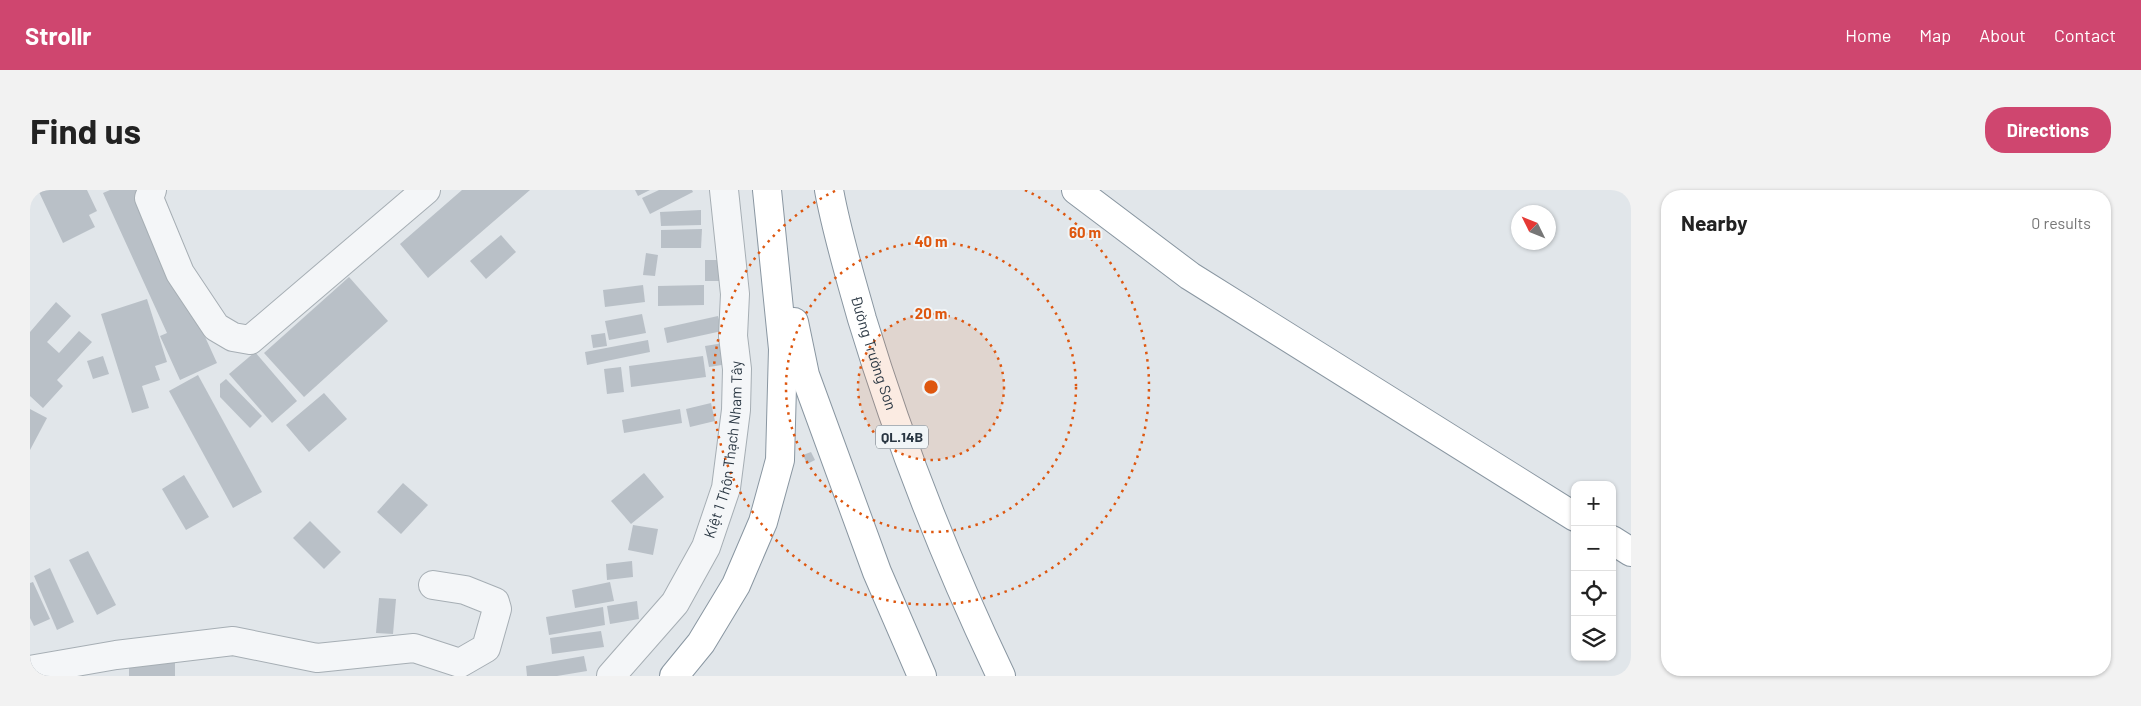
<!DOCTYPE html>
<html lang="en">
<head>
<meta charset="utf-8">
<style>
	body { margin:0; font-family:Barlow,sans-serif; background:#f2f2f2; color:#222 }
	.controls { position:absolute; right:15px; bottom:15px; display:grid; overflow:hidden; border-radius:10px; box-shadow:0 1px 4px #0004 }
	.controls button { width:45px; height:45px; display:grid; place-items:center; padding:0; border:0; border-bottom:1px solid #e0e0e0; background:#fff; color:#222; font:25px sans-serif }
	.compass { position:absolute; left:1481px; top:15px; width:45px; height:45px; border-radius:50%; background:#fff; box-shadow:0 1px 4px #0004; rotate:313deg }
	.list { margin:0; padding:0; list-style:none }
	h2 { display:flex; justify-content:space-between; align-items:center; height:65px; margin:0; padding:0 20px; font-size:21px }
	h2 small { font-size:16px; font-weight:400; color:#767676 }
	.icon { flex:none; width:28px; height:28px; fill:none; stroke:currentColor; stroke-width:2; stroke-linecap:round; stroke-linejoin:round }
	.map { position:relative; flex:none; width:1601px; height:486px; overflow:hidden; border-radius:20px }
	header { display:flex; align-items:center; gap:30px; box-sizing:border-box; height:70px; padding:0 25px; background:#cf466f; color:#fff }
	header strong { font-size:24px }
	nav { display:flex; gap:28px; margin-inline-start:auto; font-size:18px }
	.intro { display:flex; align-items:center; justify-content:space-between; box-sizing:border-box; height:120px; padding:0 30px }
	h1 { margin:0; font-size:35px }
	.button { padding:12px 22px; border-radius:20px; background:#cf466f; color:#fff; font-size:18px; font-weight:700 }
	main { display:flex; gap:30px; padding:0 30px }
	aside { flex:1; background:#fff; border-radius:20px; box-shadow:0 1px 4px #0004 }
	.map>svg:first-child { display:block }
	.building { fill:#b9c0c7 }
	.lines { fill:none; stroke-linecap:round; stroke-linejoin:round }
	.minor-casing { stroke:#a6aeb4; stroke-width:30 }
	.highway-casing { stroke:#8996a1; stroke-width:30 }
	.minor { stroke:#f4f6f8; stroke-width:28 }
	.highway { stroke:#fff; stroke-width:28 }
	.ring { fill:none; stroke:#de570f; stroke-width:2.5; stroke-dasharray:2.5 5 }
	.labels { text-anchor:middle; stroke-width:4; stroke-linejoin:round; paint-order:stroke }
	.shield { fill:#f1f5f7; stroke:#656f78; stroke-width:1 }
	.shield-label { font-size:14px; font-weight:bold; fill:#293642 }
	.street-label { font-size:15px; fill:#293642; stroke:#f1f5f7 }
	.centre { fill:#de570f; stroke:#f1f5f7; stroke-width:2.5 }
	.ring-label { font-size:15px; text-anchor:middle; font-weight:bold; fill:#de570f; stroke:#f1f5f7; stroke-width:4; stroke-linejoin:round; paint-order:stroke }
</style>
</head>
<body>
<header>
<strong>Strollr</strong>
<nav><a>Home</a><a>Map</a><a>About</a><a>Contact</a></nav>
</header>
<div class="intro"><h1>Find us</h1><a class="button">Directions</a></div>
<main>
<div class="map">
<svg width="1601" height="486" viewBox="0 0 1601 486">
	<rect width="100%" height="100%" fill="#e1e6ea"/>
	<g class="building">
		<polygon points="14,0 57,0 67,21 59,25 65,37 33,53 9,2"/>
		<polygon points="80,0 108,0 187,173 150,190 130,146 137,143 73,3"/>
		<polygon points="432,0 500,0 398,88 370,54"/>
		<polygon points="605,0 620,0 608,6"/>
		<polygon points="629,0 662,0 663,2 620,24 612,8"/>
		<polygon points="671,20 671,35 631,36 630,22"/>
		<polygon points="672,39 671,58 631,58 631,40"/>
		<polygon points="471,45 486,62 456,89 440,71"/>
		<polygon points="616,63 628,65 625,86 613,85"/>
		<rect x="675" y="70" width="19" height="21"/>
		<polygon points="319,87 358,131 274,207 234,163"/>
		<polygon points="613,95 615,112 575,117 573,100"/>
		<polygon points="674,95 674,115 628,116 628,96"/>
		<polygon points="117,109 137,172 125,176 130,190 112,196 119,218 102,223 71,124"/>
		<polygon points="26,112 41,126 17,152 29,163 49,141 62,152 27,190 33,196 13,218 0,206 0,142"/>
		<polygon points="612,124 616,143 579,150 575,131"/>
		<polygon points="688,126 692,141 637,153 634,138"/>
		<polygon points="575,143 577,156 563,158 561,145"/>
		<polygon points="618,150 620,162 557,175 555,162"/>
		<polygon points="700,152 704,173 679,177 675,156"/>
		<polygon points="225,162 267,211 242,233 199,184"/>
		<polygon points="73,166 79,184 63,189 57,171"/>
		<polygon points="673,166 676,187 601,197 599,176"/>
		<polygon points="591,177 594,202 577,204 574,179"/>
		<polygon points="168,185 232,302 203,318 139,201"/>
		<polygon points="196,189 232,226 220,238 190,207 190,194"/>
		<polygon points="294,203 317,229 279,262 256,235"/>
		<polygon points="681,213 685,231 660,237 656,219"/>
		<polygon points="0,219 17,228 0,260"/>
		<polygon points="650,219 652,233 594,243 592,230"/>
		<polygon points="781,262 785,270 777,274 773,265"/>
		<polygon points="614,283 634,307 601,334 581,311"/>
		<polygon points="154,285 179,327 156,340 132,299"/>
		<polygon points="373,293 398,315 371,344 347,322"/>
		<polygon points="280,331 311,362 294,379 263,348"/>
		<polygon points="603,335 628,339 623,365 598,360"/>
		<polygon points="58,361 86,415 67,425 39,370"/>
		<polygon points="602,371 603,387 577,390 576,374"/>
		<polygon points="20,378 44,432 27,440 4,386"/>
		<polygon points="3,392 20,429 4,436 0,428 0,393"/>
		<polygon points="580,392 584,411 545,418 542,400"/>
		<polygon points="349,408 366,409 363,444 346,443"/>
		<polygon points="607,411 609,429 580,434 577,416"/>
		<polygon points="573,417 575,435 519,445 516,427"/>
		<polygon points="571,441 574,457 522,464 520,448"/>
		<polygon points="554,466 557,481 527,486 497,486 496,476"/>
		<rect x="99" y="469" width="46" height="17"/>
	</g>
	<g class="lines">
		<defs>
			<g id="minor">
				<polyline points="122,0 119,8 150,83 186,137 203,147 220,150 396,0"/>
				<polyline points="0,480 86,465 203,451 287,468 384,458 430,473 456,458 467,419 465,412 435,400 403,395"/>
				<path id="s1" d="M 581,486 L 645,413 L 676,357 L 696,298 L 706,220 L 707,179 L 703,146 L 705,104 L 694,0"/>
			</g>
			<g id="highway">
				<path id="s2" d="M 799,0 C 807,44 820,86 832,129 C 869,251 916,371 971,486"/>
				<polyline points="1046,0 1160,86 1545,327"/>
				<polyline points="764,132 775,185 847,382 892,486"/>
				<polyline points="1582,350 1601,362"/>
				<polyline points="644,486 671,453 706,395 733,332 750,270 753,159 737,0"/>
			</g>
		</defs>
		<use href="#minor" class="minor-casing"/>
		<use href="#highway" class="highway-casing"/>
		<use href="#minor" class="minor"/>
		<use href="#highway" class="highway"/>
	</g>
	<circle cx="901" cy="197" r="73" fill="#de570f" fill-opacity=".12"/>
	<g class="ring">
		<circle cx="901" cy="197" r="73"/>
		<circle cx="901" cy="197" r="145"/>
		<path d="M995 0A218 218 0 1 1 807 0"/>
	</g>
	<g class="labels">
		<rect class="shield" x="846" y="235.5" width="52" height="23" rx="4"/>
		<g class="shield-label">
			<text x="872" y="252">QL.14B</text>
		</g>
		<g class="street-label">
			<text dy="5" stroke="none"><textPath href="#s2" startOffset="169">Đường Trường Sơn</textPath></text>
			<text dy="5" stroke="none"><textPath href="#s1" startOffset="261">Kiệt 1 Thôn Thạch Nham Tây</textPath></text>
		</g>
	</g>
	<circle cx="901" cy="197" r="8" class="centre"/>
	<g class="ring-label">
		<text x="1055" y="48">60 m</text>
		<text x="901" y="57">40 m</text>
		<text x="901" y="129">20 m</text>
	</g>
</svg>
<div class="controls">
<button>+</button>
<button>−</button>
<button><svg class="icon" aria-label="locate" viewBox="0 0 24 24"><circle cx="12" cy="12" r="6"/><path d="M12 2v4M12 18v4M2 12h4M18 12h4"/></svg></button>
<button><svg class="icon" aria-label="layers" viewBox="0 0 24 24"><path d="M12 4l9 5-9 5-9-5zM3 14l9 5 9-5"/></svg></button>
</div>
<svg class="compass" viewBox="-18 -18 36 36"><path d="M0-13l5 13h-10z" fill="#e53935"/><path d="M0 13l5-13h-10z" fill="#767676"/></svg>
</div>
<aside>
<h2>Nearby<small>0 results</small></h2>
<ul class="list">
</ul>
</aside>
</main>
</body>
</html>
